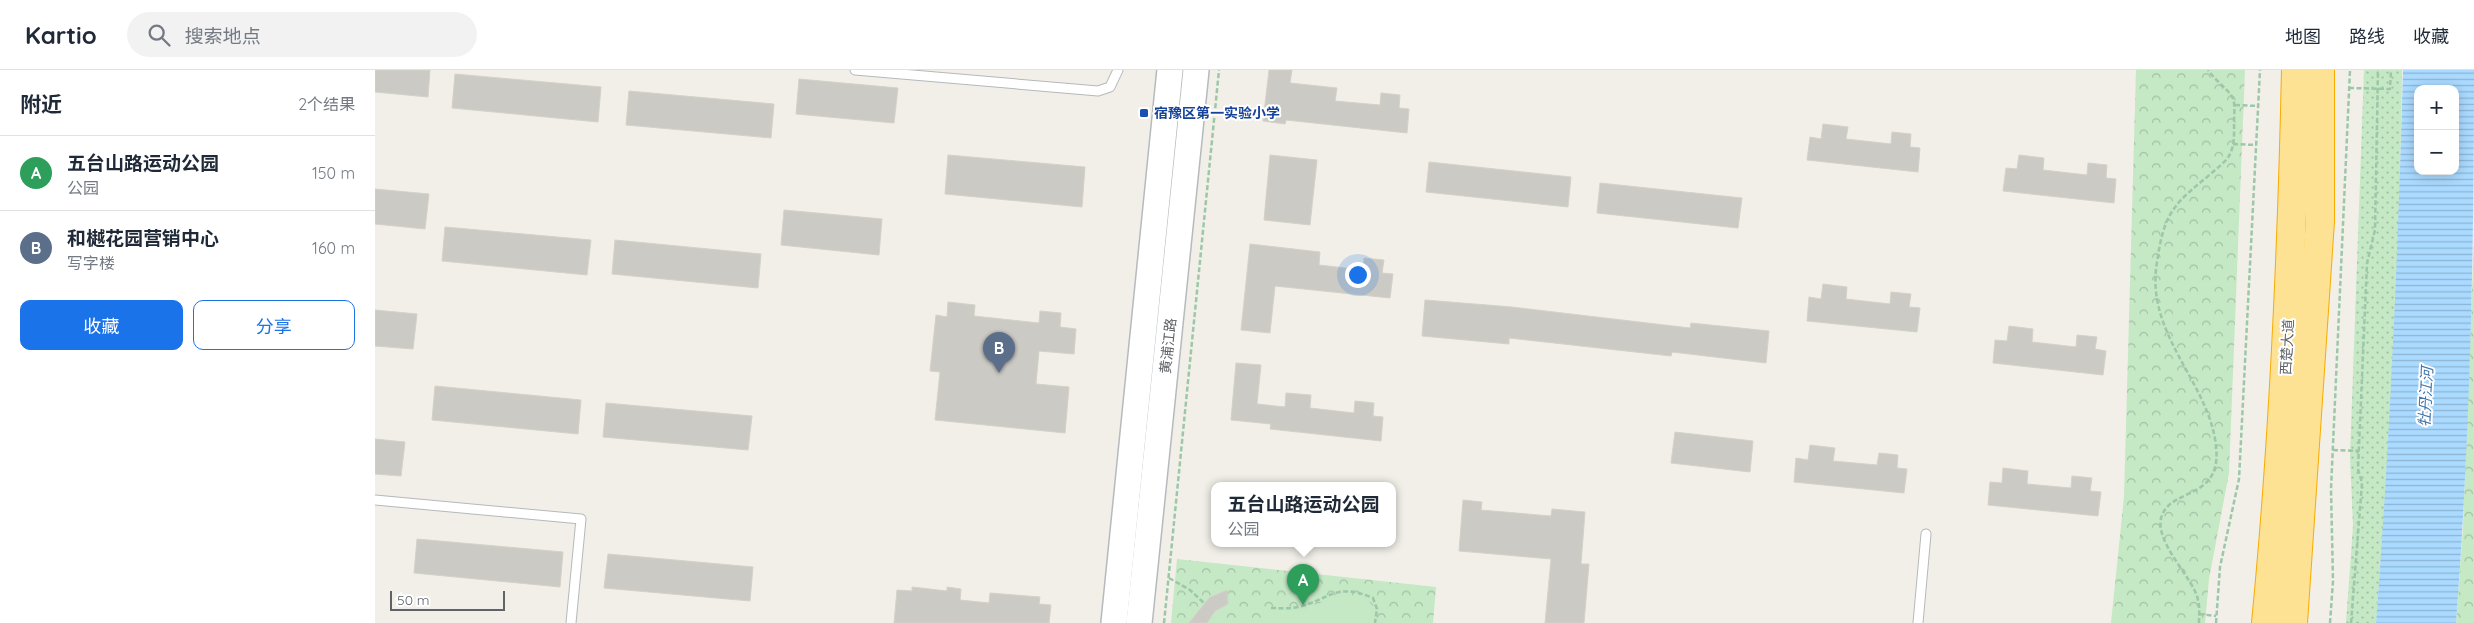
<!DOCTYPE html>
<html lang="zh">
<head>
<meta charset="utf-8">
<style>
	body { margin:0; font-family:Quicksand,"Noto Sans SC",sans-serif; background:#f2f2f3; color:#1f2937 }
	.controls { position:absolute; right:15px; top:15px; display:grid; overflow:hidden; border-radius:10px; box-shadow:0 2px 12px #0003 }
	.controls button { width:45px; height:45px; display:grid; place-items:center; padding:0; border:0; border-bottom:1px solid #e0e1e3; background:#fff; color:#1f2937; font:25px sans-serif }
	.scale { position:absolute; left:15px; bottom:12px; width:115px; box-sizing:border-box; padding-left:5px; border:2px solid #5f6368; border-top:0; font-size:14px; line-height:18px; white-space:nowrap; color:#5f6368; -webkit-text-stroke:4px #fff; paint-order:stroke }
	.you { position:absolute; left:982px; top:204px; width:18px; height:18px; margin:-12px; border:4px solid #fff; border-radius:50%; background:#1a73e8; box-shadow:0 0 0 8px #1a73e833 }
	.badge { display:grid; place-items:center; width:32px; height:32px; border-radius:50%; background:#1a73e8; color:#fff; font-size:16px; font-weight:700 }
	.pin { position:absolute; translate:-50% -41px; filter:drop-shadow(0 1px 2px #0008) }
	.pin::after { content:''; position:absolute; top:26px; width:18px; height:15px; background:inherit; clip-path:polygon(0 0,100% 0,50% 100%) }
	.popup { position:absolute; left:836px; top:412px; width:185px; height:65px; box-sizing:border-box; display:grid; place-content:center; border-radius:10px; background:#fff; filter:drop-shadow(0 1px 4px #0005); font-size:16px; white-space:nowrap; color:#747a83 }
	.popup b { font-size:19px; color:#1f2937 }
	.popup::after { content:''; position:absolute; left:50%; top:100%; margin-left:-10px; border:10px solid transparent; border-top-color:#fff }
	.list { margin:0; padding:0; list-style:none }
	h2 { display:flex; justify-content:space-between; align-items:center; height:65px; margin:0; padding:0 20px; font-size:21px }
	h2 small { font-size:16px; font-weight:400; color:#747a83 }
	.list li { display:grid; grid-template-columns:32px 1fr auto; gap:15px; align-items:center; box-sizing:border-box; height:75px; padding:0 20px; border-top:1px solid #e0e1e3 }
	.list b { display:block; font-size:19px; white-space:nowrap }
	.list p { margin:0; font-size:16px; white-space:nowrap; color:#747a83 }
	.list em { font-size:16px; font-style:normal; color:#747a83 }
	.actions { display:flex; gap:10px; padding:15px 20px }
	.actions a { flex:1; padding:11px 0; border:1px solid #1a73e8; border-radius:10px; text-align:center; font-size:18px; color:#1a73e8 }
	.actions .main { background:#1a73e8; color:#fff }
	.icon { flex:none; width:28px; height:28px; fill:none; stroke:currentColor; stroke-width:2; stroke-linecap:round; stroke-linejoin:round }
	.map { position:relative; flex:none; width:2099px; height:553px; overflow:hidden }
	header { display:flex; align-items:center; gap:30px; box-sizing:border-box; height:70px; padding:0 25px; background:#fff; border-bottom:1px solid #e0e1e3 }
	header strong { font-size:24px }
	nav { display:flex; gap:28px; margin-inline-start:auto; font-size:18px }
	.search { width:350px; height:45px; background:#f2f2f3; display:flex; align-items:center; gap:12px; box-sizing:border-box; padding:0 18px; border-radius:28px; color:#747a83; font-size:19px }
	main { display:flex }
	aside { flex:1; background:#fff }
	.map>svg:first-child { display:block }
	.grass { fill:url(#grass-dots) }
	.park { fill:url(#park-crowns) }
	.garden { fill:#c5e8c5 }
	.water { fill:url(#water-rules); fill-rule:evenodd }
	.building { fill:#cccac5; stroke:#d6d1c6 }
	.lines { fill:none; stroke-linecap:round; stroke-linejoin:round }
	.lane-casing { stroke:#b5b8bc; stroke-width:11 }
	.secondary-casing { stroke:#b6babf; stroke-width:28 }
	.highway-casing { stroke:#f9ab00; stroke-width:30 }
	.path { stroke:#9cc7a9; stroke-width:2.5; stroke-dasharray:5 2.5; stroke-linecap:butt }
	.lane { stroke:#fff; stroke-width:9 }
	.secondary { stroke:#fff; stroke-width:25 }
	.highway { stroke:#fde293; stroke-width:28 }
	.transit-dot { fill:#1a4fb4; stroke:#fff; stroke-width:2 }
	.labels { text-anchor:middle; stroke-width:4; stroke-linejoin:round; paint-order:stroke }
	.transit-label { font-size:14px; font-weight:bold; fill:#164399; stroke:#fff; text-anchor:start }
	.street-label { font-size:14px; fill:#5f6368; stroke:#fff }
	.water-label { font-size:15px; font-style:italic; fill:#4174aa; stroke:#fff }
</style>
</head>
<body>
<header>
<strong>Kartio</strong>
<div class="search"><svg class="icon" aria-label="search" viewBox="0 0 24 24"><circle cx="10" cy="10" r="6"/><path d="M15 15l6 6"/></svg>搜索地点</div>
<nav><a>地图</a><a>路线</a><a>收藏</a></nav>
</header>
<main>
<aside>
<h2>附近<small>2个结果</small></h2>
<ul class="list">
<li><span class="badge" style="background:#2e9e5b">A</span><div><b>五台山路运动公园</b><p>公园</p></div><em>150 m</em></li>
<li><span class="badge" style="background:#5c6f8a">B</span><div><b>和樾花园营销中心</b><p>写字楼</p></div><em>160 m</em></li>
</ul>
<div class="actions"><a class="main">收藏</a><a>分享</a></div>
</aside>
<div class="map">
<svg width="2099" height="553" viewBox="0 0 2099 553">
	<defs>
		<pattern id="grass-dots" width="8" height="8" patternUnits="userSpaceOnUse" patternTransform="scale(1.25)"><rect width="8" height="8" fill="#c5e8c5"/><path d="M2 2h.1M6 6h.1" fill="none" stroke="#a3c0a4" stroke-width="1.8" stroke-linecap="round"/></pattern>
		<pattern id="park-crowns" width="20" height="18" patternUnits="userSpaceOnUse" patternTransform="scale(1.25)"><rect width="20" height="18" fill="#c5e8c5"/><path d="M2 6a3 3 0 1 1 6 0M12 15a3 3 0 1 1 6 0" fill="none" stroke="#a3c0a4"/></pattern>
		<pattern id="water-rules" width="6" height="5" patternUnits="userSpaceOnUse" patternTransform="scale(1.25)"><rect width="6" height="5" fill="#aadaff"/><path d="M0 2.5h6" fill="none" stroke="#8eb4d2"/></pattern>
	</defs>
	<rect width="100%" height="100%" fill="#f1efe8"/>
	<polygon class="grass" points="1989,0 2027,0 2024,173 2012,412 2001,553 1971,553 1978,456 1975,386"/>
	<g class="park">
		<polygon points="1761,0 1870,0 1854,403 1834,509 1830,553 1736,553 1749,427"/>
		<polygon points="2099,169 2099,553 2081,553 2088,457"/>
		<polygon points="802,489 1061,517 1058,553 796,553"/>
	</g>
	<polygon class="garden" points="967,525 991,528 998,536 997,553 890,553 901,548 899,542 922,541"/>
	<path class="water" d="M 2028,0 L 2099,0 C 2099,185 2095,369 2081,553 L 2001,553 C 2015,369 2023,185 2028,0 ZM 2043,19 L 2080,19 L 2080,101 L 2043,101 Z"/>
	<g class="building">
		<polygon points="0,0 55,0 53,27 0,22"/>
		<polygon points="894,0 917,0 915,13 962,18 960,31 1005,35 1006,23 1025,25 1024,38 1034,39 1032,63 911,50 910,54 888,51"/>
		<polygon points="80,4 226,17 223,52 77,38"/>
		<polygon points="424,9 523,18 519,53 421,44"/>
		<polygon points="254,21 399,34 396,68 251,55"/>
		<polygon points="1448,54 1473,57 1471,69 1516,74 1517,62 1536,64 1535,77 1545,78 1543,102 1432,90 1435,67 1446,69"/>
		<polygon points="573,85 710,97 707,137 570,124"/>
		<polygon points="895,85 942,90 935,155 889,150"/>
		<polygon points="1644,85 1669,88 1668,100 1712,105 1713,93 1732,95 1731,108 1741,109 1739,133 1628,121 1631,98 1642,99"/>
		<polygon points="1054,92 1196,107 1193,137 1051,122"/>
		<polygon points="1225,113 1367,128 1363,158 1222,143"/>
		<polygon points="0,119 54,124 50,159 0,154"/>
		<polygon points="409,140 507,149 504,185 406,175"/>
		<polygon points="70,157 216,170 212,205 67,191"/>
		<polygon points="240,170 386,184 383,218 237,204"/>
		<polygon points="875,174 945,182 944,195 988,200 989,188 1009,190 1007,203 1018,204 1015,228 900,216 895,263 866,260"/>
		<polygon points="1448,214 1472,217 1471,229 1515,234 1516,222 1536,224 1534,237 1545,238 1542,262 1432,251 1434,227 1446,229"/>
		<polygon points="1050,230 1137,237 1315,258 1316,253 1394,261 1391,293 1297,282 1296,286 1134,268 1134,274 1047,266"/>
		<polygon points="573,232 600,235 599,246 664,253 665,241 686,243 685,257 701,259 699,284 664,281 661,314 694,317 690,363 560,350 565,302 555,301 561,245 572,247"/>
		<polygon points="0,240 42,244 38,279 0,276"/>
		<polygon points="1634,256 1658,259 1657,272 1701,277 1702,265 1722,267 1720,279 1731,281 1728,305 1618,293 1620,270 1632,271"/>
		<polygon points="861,293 886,295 882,334 910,337 911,323 936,325 935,338 979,343 980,331 999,333 998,346 1008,347 1006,371 895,359 896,354 856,350"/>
		<polygon points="60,316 206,330 203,364 57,350"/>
		<polygon points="231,333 377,346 373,380 228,367"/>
		<polygon points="1300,362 1378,371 1375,402 1296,393"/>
		<polygon points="0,369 30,372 26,406 0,404"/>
		<polygon points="1435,375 1460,378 1458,391 1502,395 1504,383 1523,385 1522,398 1532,399 1529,423 1419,412 1421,388 1433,390"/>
		<polygon points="1628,398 1653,401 1652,414 1696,418 1697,406 1717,408 1715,421 1726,422 1723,446 1613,435 1615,412 1627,413"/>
		<polygon points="1088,430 1107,432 1106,440 1176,446 1177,439 1210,442 1206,494 1214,494 1209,553 1170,553 1176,489 1084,481"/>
		<polygon points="42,469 188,482 185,517 39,503"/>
		<polygon points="233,484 378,497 375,531 229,518"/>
		<polygon points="537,517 572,521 572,517 586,519 585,530 614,533 615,523 665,527 664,534 676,535 674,553 519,553 522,520 537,521"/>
		<polygon points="852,520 853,534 840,541 832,553 814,553 834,528"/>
	</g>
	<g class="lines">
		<defs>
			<g id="lane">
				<polyline points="480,0 723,21 735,17 743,0"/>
				<polyline points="0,430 206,449 196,553"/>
				<polyline points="1543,553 1551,464"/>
			</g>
			<g id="secondary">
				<polyline points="739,553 795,0"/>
				<polyline points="764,553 821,0"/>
			</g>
			<g id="highway">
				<path d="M 1891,553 C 1909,369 1917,185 1921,0"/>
				<polyline points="1918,553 1945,151 1945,0"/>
			</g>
		</defs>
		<use href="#lane" class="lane-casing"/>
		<use href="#secondary" class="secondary-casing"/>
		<use href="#highway" class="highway-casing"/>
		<g class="path">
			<polyline points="1974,18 2015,19 2016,0"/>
			<polyline points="1860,35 1883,36"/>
			<polyline points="1858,74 1881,75"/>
			<polyline points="1958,380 1984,381"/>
			<polyline points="794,508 815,520 829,533"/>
			<path d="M 896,538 C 905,538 914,539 923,537 C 956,529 960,512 998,528 L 1002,539 L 1000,553"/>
			<polyline points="1824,544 1841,546"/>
			<polyline points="789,553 844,0"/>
			<path d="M 1824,553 C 1824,546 1825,538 1823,530 C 1819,508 1777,471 1787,445 C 1799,416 1851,431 1840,369 C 1830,309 1770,262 1782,192 C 1785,173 1788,152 1801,136 C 1812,120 1851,95 1855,84 C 1860,74 1859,62 1859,51 C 1859,42 1861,32 1856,25 C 1849,16 1839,9 1833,0"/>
			<polyline points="1841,553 1845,497 1864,409 1885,0"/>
			<polyline points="1955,553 1958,511 1956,419 1975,0"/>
			<polyline points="1976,553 1987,413 1983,399 1992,193 2000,160 2003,0"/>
		</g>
		<use href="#lane" class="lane"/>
		<use href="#secondary" class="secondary"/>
		<use href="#highway" class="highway"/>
	</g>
	<rect class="transit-dot" x="764" y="38" width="10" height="10" rx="2.5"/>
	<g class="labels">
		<g class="transit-label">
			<text x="779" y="48">宿豫区第一实验小学</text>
		</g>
		<g class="street-label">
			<text transform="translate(793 276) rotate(-84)" y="5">黄浦江路</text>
			<text transform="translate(1912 277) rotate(-87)" y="5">西楚大道</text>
		</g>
		<g class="water-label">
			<text transform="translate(2051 327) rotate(-87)" y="5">牡丹江河</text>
		</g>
	</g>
</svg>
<div class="controls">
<button>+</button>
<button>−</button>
</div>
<div class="scale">50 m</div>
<div class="you"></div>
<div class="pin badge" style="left:928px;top:535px;background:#2e9e5b">A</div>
<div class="popup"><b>五台山路运动公园</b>公园</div>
<div class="pin badge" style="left:624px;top:303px;background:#5c6f8a">B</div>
</div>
</main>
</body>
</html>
